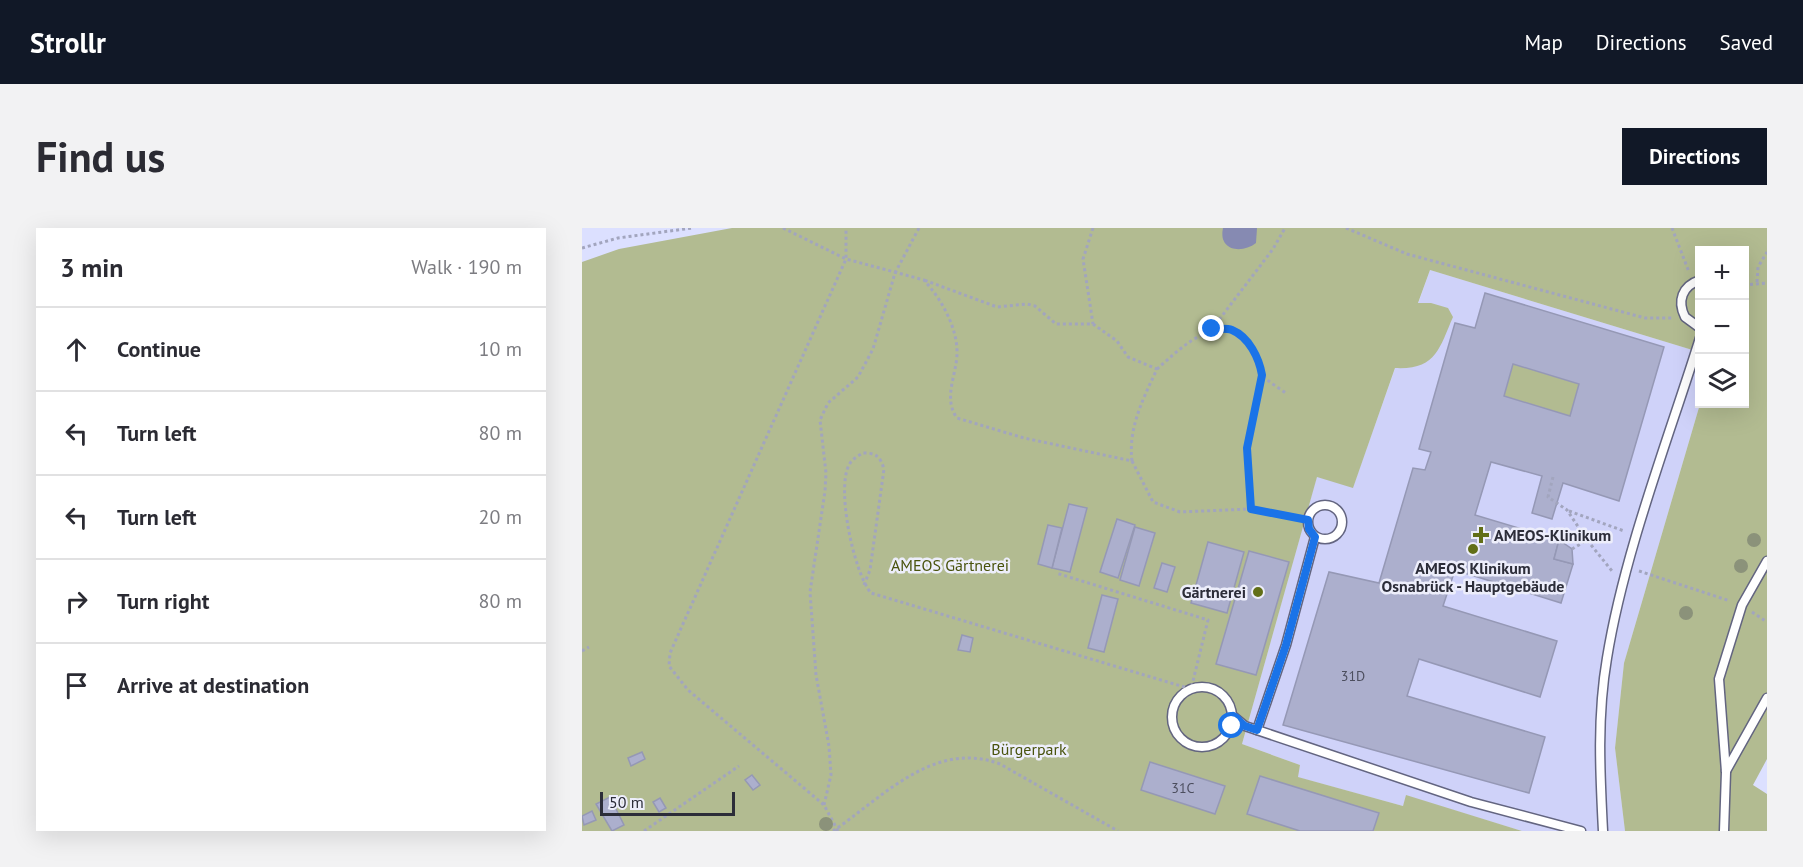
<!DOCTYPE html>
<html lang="en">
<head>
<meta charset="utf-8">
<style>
	body { margin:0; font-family:"PT Sans",sans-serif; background:#f2f2f3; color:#2b2b33 }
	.controls { position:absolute; right:18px; top:18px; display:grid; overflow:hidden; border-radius:0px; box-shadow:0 6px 24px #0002 }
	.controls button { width:54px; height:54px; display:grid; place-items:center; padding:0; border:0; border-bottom:2px solid #e1e1e2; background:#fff; color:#2b2b33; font:30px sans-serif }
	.scale { position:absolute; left:18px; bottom:15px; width:135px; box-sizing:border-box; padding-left:6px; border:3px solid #2c2d39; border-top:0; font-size:16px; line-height:21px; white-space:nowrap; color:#2c2d39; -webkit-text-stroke:4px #edeefb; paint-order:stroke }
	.stop { position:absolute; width:18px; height:18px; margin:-14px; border:4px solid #1a73e8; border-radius:50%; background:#fff }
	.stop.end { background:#1a73e8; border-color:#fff; box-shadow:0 2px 6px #0008 }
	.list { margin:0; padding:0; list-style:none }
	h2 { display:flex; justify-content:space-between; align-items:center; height:78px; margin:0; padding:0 24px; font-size:26px }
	h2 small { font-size:20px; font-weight:400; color:#7c7c81 }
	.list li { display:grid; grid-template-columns:39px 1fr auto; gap:18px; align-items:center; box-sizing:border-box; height:84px; padding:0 24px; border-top:2px solid #e1e1e2 }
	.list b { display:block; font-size:22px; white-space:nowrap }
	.list em { font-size:20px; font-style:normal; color:#7c7c81 }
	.icon { flex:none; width:33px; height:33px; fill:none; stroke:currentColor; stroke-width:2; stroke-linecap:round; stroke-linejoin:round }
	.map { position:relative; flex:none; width:1185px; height:603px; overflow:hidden; border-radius:0px }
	header { display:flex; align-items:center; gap:36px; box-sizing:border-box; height:84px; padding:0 30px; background:#111827; color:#fff }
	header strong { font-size:28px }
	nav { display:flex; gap:33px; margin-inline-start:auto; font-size:21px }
	.intro { display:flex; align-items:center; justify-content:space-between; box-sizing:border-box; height:144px; padding:0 36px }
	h1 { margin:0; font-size:42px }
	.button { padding:15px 27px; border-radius:0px; background:#111827; color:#fff; font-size:21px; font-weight:700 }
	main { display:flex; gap:36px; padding:0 36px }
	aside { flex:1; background:#fff; border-radius:0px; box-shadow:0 6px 24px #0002 }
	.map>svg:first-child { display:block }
	.built { fill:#cfd2f9 }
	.green { fill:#b2bb91 }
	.water { fill:#868ab2 }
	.building { fill:#acafcd; stroke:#9598b5; stroke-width:1.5; fill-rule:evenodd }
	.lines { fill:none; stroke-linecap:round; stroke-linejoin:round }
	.lane-casing { stroke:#636580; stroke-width:11 }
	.path { stroke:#a2a5be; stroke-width:3; stroke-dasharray:3 3; stroke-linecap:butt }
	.lane { stroke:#fff; stroke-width:8 }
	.tree { fill:#8b927a }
	.route { stroke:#1a73e8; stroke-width:8 }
	.poi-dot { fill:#626f18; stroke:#edeefb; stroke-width:2 }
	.labels { text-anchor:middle; stroke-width:5; stroke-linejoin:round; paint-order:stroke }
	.number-label { font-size:14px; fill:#4c4e5e }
	.poi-label { font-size:16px; font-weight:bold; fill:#2c2d39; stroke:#edeefb; text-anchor:start }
	.park-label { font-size:16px; fill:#49530d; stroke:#edeefb }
</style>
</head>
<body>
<header>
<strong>Strollr</strong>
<nav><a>Map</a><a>Directions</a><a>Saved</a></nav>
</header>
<div class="intro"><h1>Find us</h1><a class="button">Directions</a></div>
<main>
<aside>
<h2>3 min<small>Walk · 190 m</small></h2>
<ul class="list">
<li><svg class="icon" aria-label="ahead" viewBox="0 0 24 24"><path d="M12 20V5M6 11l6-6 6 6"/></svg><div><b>Continue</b></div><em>10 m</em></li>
<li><svg class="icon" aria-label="left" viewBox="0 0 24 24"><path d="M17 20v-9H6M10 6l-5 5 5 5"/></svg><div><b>Turn left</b></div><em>80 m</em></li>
<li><svg class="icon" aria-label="left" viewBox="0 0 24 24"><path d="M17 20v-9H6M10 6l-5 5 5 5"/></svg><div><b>Turn left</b></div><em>20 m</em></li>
<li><svg class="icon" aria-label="right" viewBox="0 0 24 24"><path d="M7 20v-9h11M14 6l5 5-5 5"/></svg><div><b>Turn right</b></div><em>80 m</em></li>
<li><svg class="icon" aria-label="arrive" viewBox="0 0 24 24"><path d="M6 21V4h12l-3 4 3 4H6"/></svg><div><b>Arrive at destination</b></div></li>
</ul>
</aside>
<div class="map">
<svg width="1185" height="603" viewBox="0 0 1185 603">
	<rect width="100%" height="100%" fill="#dce0ff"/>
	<polygon class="built" points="848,42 1117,124 1118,176 1042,435 1033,520 1043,603 940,603 825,568 821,578 715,549 718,537 660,516 735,248 771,259"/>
	<g class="green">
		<path d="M 150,0 L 1185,0 L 1185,531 L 1171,557 L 1185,566 L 1185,603 L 1043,603 L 1033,520 L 1042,435 L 1118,176 L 1162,176 L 1162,22 L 1118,22 L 1117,124 L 848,42 L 836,75 L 849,75 L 866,80 L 871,89 C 857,121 854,142 813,140 L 771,260 L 735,249 L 660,516 L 718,537 L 716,549 L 821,578 L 824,567 L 940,603 L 0,603 L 0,34 L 37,21 Z"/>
		<polygon points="931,136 997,156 988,188 922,168"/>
	</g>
	<path class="water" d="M 641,0 L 675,0 L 674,15 C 660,26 636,23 641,0 Z"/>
	<g class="building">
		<path d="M 903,65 L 1082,119 L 1037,273 L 981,255 L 970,291 L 950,285 L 960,248 L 909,234 L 893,287 L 977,312 L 972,331 L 991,336 L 979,375 L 873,342 L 861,378 L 975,413 L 958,469 L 837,431 L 825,468 L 963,509 L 947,565 L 701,497 L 747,344 L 797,355 L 831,240 L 843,242 L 849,224 L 837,221 L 873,95 L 893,100 ZM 931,136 L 997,156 L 988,188 L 922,168 Z"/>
		<polygon points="487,276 505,280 488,344 470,340"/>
		<polygon points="535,291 553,297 536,350 518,344"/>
		<polygon points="466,297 480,300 470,340 456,336"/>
		<polygon points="553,299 573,305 557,358 538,352"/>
		<polygon points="977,312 990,321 991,336 972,331"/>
		<polygon points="626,314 662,324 645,385 609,375"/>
		<polygon points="667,323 707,334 674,447 634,436"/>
		<polygon points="580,335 593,339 585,364 572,360"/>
		<polygon points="520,367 536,371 522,424 506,420"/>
		<polygon points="380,407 391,410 388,424 376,422"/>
		<polygon points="60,524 63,531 49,538 46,530"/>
		<polygon points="568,534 643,558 633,586 559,562"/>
		<polygon points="170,547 178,557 171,562 163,552"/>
		<polygon points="678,548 797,585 791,603 718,603 665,586"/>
		<polygon points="28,569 42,597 30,603 14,576"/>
		<polygon points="78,570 84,580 77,584 71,574"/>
		<polygon points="10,583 14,592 2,597 0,588"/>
	</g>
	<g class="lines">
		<defs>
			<g id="lane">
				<path d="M 1118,52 C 1100,58 1095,73 1103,89 L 1118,100"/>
				<circle cx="743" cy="294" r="17"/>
				<circle cx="620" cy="489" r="30"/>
				<polyline points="651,488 663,498 889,574 999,603"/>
				<polyline points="675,502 704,417 733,309"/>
				<polyline points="1144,543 1185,470"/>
				<path d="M 1021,603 C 1018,545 1015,488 1025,430 C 1042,325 1086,212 1118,110"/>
				<polyline points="1142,603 1144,544 1137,451 1160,377 1185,333"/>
			</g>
		</defs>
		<use href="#lane" class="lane-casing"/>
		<g class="path">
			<path d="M 201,0 L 264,31 L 342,52 C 359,71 374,97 375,122 C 376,145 360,169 375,190 L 442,210 L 550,233 C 546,200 561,171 575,141 L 546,129 L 535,113 L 511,96 L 474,96 L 453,78 L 445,76 L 415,79 L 342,52"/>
			<polyline points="511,0 501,31 511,96"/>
			<polyline points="764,0 825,26 1063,90 1091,90"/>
			<polyline points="1090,0 1107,44"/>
			<polyline points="0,20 36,10 110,0"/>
			<polyline points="1175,54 1176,39 1185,24"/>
			<polyline points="1162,57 1185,55"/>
			<polyline points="630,101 691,21 703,0"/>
			<path d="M 575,141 C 603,116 643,77 671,123 C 676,130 677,137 680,145 C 683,153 698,160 705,166"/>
			<polyline points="680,147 665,220 669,281 726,292"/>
			<polyline points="550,233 571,274 598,284 669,281"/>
			<polyline points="971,249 966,269 985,282 1005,312"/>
			<polyline points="987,283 1042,303"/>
			<polyline points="990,321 1005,312 1030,343"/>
			<polyline points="1057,343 1148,373"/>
			<path d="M 282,357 L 288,342 L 302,241 C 298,228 294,225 281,225 C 276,228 270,231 267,237 C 254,261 272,345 289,365 L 609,461 L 626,392 L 474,345"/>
			<polyline points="1170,384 1185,394"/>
			<polyline points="0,423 7,419"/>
			<polyline points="242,577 249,547 247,518 234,447 228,364 243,263 244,245 238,192 246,175 276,149 291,121 313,45 337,0"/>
			<polyline points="62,603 157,538"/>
			<path d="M 251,603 C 300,570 352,511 418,536 L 536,603"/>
			<polyline points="256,603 242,577 106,462 87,438 88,425 264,31 264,0"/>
		</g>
		<use href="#lane" class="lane"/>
	</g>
	<g class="tree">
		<circle cx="1172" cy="312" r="7"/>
		<circle cx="1159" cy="338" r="7"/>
		<circle cx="1104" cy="385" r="7"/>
		<circle cx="244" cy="596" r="7"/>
	</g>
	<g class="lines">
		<path class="route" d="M 630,101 C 636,101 645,100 650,102 C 667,109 677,130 680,147 L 665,220 L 669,281 L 726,292 L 727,301 L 733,309 L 704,417 L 675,502 L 663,498 L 651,488 L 650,498"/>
	</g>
	<g class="poi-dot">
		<path d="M896 298h6v6h6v6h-6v6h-6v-6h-6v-6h6z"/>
		<circle cx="891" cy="321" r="6"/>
		<circle cx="676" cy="364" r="6"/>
	</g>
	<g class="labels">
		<g class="number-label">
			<text x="771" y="453">31D</text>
			<text x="601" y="565">31C</text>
		</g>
		<g class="poi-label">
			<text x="912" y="313">AMEOS-Klinikum</text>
			<text x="891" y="346" text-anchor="middle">AMEOS Klinikum<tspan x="891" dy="18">Osnabrück - Hauptgebäude</tspan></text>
			<text x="664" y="370" text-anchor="end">Gärtnerei</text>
		</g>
		<g class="park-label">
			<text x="368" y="343">AMEOS Gärtnerei</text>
			<text x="447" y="527">Bürgerpark</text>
		</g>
	</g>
</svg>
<div class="controls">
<button>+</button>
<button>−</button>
<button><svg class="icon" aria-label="layers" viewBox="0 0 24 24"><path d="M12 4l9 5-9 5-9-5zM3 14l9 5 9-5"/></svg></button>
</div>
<div class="scale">50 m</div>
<div class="stop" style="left:650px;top:498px"></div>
<div class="stop end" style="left:630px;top:101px"></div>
</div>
</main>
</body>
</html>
